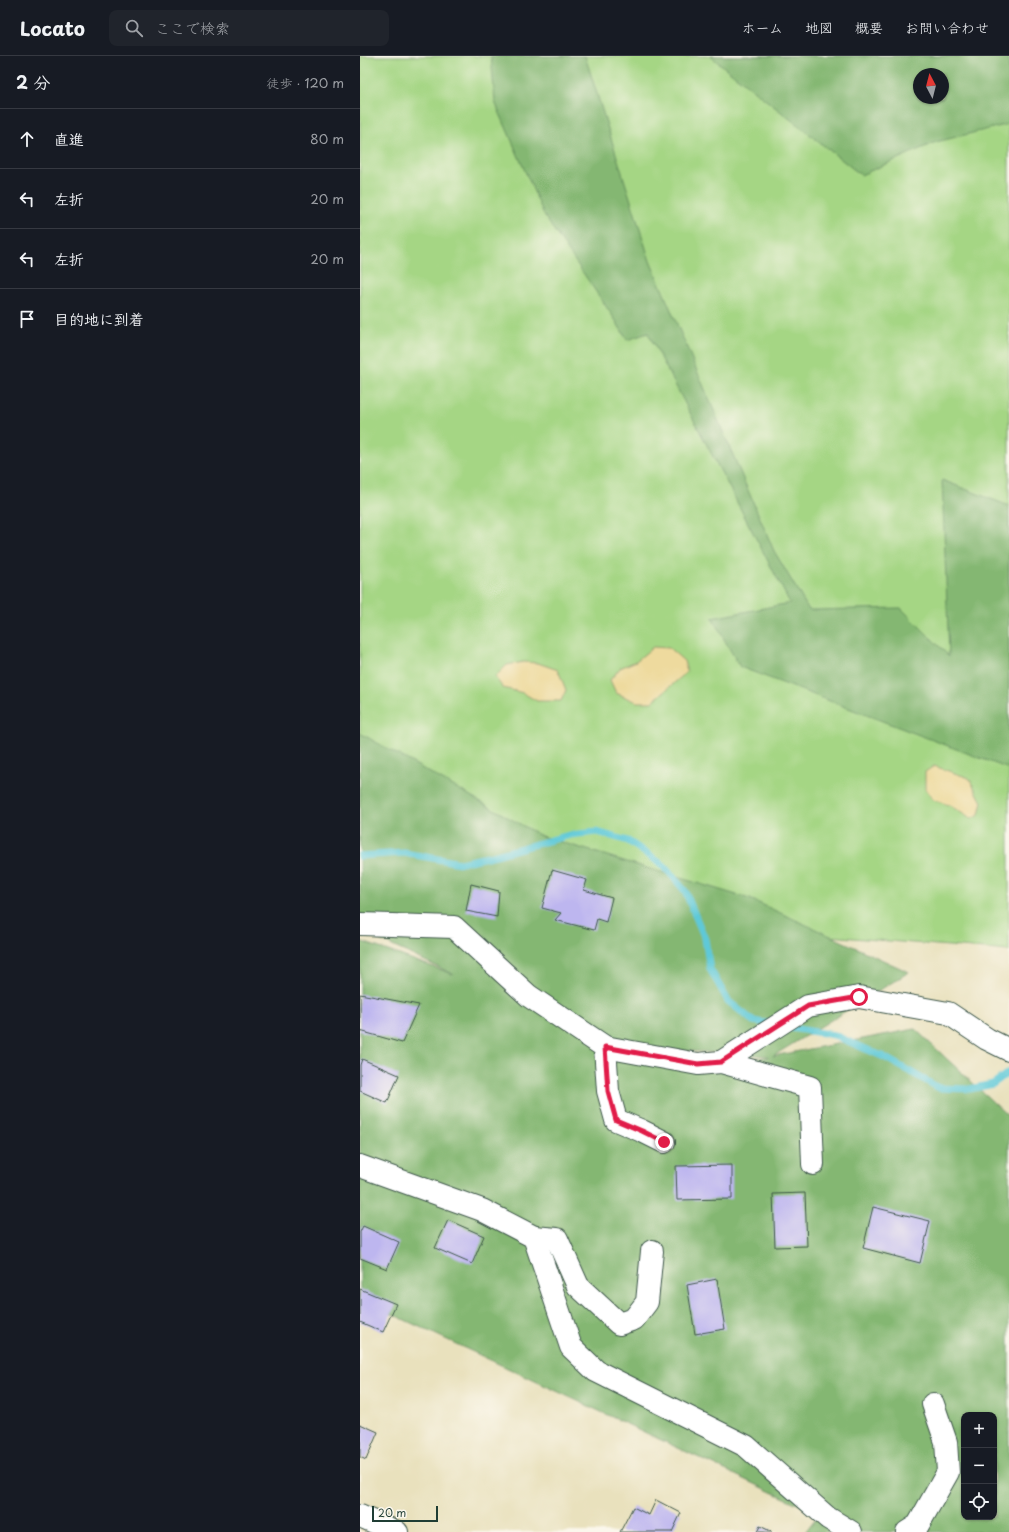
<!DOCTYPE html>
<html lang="ja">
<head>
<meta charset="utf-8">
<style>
	body { margin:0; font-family:"Playpen Sans","Klee One",sans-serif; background:#20242c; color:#f1f3f6 }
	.controls { position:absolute; right:12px; bottom:12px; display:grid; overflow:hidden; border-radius:8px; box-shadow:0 1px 3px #0004 }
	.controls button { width:36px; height:36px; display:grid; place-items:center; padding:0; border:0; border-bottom:1px solid #363941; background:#171b24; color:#f1f3f6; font:20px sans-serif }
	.compass { position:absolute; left:553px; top:12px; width:36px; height:36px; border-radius:50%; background:#171b24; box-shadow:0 1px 3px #0004; rotate:353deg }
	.scale { position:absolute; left:12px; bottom:10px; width:66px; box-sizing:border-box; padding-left:4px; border:2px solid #1f3d34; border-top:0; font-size:11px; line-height:14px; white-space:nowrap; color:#1f3d34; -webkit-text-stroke:3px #fbf7ec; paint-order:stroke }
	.stop { position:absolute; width:12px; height:12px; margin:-9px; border:3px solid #e11d48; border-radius:50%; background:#fff }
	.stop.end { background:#e11d48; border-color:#fff; box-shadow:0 1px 4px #0008 }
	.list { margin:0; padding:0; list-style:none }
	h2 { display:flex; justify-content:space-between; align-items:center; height:52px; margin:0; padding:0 16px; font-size:17px }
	h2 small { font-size:13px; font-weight:400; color:#9ea1a6 }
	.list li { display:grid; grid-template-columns:26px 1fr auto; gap:12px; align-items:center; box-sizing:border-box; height:60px; padding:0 16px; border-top:1px solid #363941 }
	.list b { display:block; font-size:15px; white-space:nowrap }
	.list em { font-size:13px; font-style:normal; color:#9ea1a6 }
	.icon { flex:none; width:22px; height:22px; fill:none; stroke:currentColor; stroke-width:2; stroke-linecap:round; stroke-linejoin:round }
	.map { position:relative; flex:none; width:649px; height:1476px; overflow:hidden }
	header { display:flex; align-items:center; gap:24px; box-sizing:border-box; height:56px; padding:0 20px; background:#171b24; border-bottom:1px solid #363941 }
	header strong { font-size:19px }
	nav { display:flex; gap:22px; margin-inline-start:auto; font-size:14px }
	.search { width:280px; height:36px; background:#20242c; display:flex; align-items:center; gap:10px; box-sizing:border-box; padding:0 14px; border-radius:8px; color:#9ea1a6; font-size:15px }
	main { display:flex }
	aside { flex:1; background:#171b24 }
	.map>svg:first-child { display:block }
	.green { fill:#a5d684; stroke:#628a5c; fill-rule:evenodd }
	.forest { fill:#84b772; stroke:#527a53; fill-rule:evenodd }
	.sand { fill:#eeda9e; stroke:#868c69 }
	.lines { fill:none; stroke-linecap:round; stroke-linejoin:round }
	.stream { stroke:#5ec9d8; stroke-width:7 }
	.building { fill:#bdb6ef }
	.minor-casing { stroke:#3d5649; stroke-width:24 }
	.minor { stroke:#fff; stroke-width:22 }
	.route { stroke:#e11d48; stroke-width:5 }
</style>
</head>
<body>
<header>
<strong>Locato</strong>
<div class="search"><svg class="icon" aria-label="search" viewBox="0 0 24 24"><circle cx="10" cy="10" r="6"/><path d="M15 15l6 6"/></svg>ここで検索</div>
<nav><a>ホーム</a><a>地図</a><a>概要</a><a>お問い合わせ</a></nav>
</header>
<main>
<aside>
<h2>2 分<small>徒歩 · 120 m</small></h2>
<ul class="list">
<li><svg class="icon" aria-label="ahead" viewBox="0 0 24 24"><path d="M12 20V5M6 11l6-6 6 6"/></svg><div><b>直進</b></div><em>80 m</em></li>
<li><svg class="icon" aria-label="left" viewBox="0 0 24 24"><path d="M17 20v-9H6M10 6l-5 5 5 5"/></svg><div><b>左折</b></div><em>20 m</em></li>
<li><svg class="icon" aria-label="left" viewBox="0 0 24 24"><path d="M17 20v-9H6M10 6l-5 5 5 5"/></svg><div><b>左折</b></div><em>20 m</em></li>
<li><svg class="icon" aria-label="arrive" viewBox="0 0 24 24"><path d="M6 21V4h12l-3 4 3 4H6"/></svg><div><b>目的地に到着</b></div></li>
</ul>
</aside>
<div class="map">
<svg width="649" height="1476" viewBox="0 0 649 1476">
	<rect width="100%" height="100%" fill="#fbf7ec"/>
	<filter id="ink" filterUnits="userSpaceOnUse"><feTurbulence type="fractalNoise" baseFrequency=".025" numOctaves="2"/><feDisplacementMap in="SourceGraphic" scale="8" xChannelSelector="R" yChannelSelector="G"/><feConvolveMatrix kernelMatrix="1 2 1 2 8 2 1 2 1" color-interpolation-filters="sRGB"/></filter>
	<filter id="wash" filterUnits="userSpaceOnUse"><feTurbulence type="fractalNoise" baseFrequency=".012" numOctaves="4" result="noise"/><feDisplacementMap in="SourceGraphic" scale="16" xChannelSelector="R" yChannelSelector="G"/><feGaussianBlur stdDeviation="0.9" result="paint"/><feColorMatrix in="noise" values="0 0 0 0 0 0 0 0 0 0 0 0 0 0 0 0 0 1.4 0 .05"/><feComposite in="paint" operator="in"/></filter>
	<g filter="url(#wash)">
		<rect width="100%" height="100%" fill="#e9e1bd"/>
		<path class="green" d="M 0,0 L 649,0 L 649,895 L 361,871 L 0,688 ZM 559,18 L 583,18 L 583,42 L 559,42 Z"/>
		<g class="forest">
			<polygon points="131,0 225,0 290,205 414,495 449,554 541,552 589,600 582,424 649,450 649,713 380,611 352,562 430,547 288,277 267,284 256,265 185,161 135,46"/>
			<path d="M 350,0 L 649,0 L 649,68 L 576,86 L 501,119 ZM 559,18 L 583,18 L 583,42 L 559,42 Z"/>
			<path d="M 0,677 L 181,780 L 390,843 L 549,916 L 413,1000 L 555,973 L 649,1061 L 649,1476 L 445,1476 L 459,1458 L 0,1243 L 0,885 L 93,918 L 0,875 ZM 252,990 L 408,1000 L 408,1001 L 338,1008 ZM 604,1359 L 634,1359 L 634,1461 L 604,1461 Z"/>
		</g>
		<g class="sand">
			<polygon points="293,591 309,592 324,605 327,616 292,646 277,646 256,637 250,624 260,612 276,605"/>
			<polygon points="163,606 178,607 198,614 206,634 201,645 177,645 163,637 143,632 135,621 147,609"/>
			<polygon points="574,710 609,722 622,746 619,759 611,763 589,749 573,744 565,733 565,716"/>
		</g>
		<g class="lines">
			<g class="stream">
				<polyline points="0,800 44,797 100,807 136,799 210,779 237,776 268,785 303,809 325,835 345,883 350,913 368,945 393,965 411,968"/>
				<polyline points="425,971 474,979 524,1001 579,1032 610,1033 633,1028 649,1016"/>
			</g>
		</g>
		<g id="blocks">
			<g class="building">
				<polygon points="192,814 227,824 224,834 252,842 246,866 237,863 234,874 195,864 201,857 182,852"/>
				<polygon points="111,828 139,835 137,861 106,855"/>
				<polygon points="0,938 59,949 42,987 0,975"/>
				<polygon points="2,1003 39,1019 27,1047 0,1035 0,1009"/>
				<polygon points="372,1109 372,1143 317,1144 316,1110"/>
				<polygon points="445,1137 447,1190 415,1191 413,1138"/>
				<polygon points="513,1151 570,1165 560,1207 503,1192"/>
				<polygon points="88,1164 124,1180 112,1208 75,1192"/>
				<polygon points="3,1170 39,1186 27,1213 0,1202 0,1176"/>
				<polygon points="357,1223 365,1273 335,1278 327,1229"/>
				<polygon points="0,1233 36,1248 23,1276 0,1266"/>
				<polygon points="0,1368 18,1376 6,1404 0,1401"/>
				<polygon points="296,1444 321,1457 312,1476 260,1476 273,1451 289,1459"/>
				<polygon points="400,1470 412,1476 397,1476"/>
			</g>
		</g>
	</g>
	<g filter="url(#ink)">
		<use href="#blocks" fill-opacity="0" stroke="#3d5649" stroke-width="1"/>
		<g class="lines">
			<defs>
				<g id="minor">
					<polyline points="0,868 94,871 169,940 245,991 338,1008 361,1006 450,1031 453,1108"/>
					<polyline points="245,991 248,1035 256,1064 282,1075 304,1086"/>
					<polyline points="361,1006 448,950 499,941 588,957 627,983 649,994"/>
					<polyline points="0,1110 122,1154 174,1181 211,1291 236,1315 386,1390 468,1462 491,1476"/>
					<polyline points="174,1181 197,1183 218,1230 259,1268 274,1263 287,1246 292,1195"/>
					<polyline points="0,1460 37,1476"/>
					<polyline points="547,1476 558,1469 588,1416 586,1386 573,1348"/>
				</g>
			</defs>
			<use href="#minor" class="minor-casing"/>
			<use href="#minor" class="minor"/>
		</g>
	</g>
	<g class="lines" filter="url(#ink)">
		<polyline class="route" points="304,1086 282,1075 256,1064 248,1035 245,991 338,1008 361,1006 448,950 499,941"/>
	</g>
</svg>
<div class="controls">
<button>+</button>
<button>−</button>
<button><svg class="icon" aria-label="locate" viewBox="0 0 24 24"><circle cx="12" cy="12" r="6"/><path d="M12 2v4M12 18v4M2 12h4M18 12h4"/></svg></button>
</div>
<svg class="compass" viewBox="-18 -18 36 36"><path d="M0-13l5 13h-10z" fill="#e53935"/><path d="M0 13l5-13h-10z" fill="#9ea1a6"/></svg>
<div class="scale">20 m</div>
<div class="stop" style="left:499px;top:941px"></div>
<div class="stop end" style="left:304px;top:1086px"></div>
</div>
</main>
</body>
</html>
